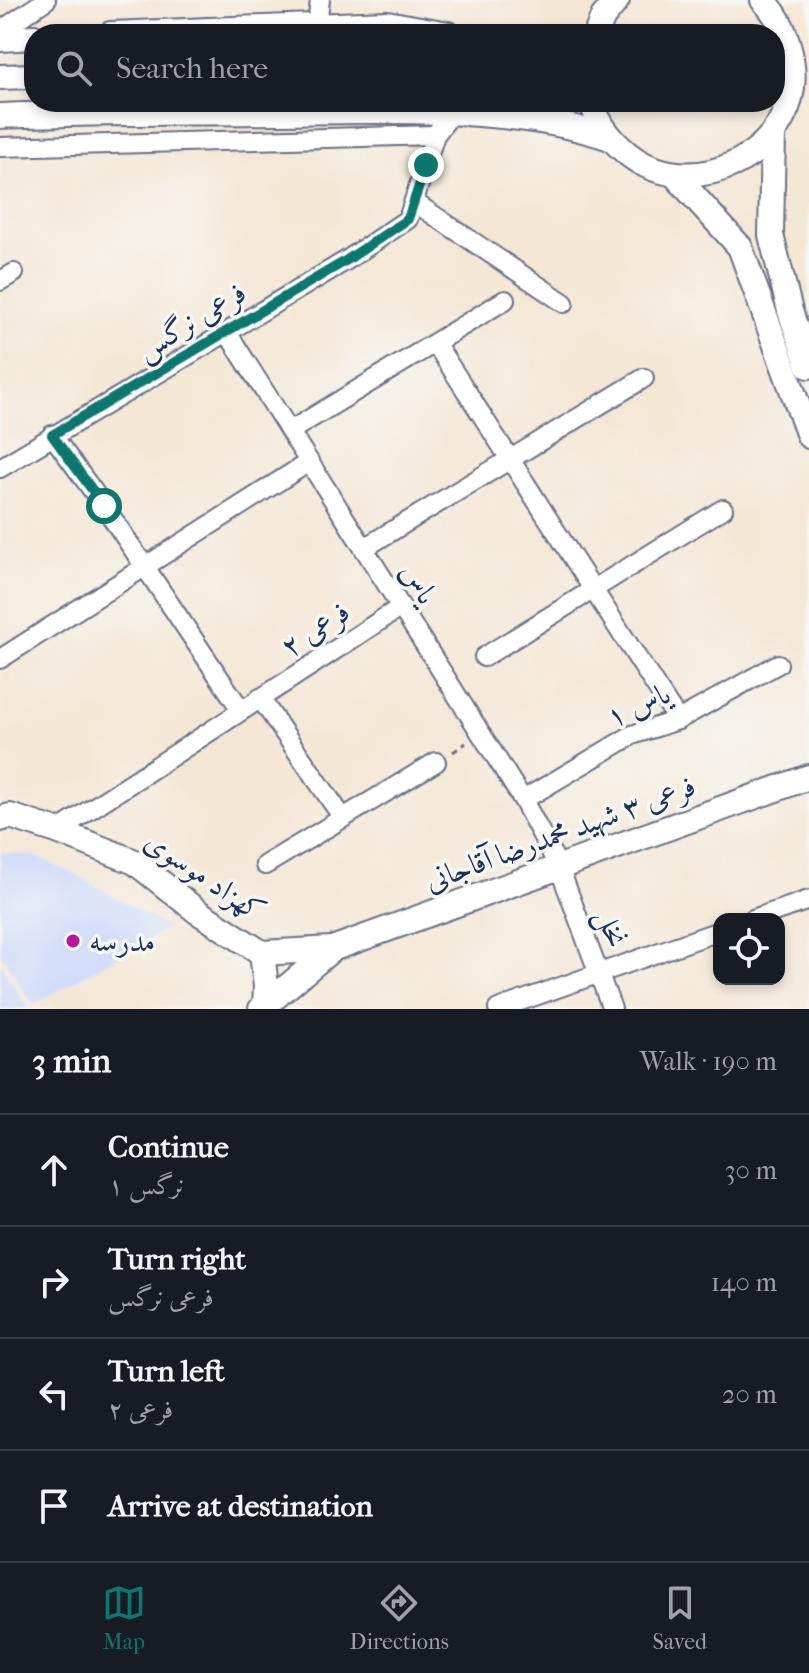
<!DOCTYPE html>
<html lang="en">
<head>
<meta charset="utf-8">
<style>
	body { margin:0; font-family:"IM FELL French Canon",Amiri,serif; background:#20242c; color:#f1f3f6 }
	.controls { position:absolute; right:24px; bottom:24px; display:grid; overflow:hidden; border-radius:16px; box-shadow:0 4px 12px #0003 }
	.controls button { width:72px; height:72px; display:grid; place-items:center; padding:0; border:0; border-bottom:2px solid #363941; background:#171b24; color:#f1f3f6; font:40px sans-serif }
	.stop { position:absolute; width:24px; height:24px; margin:-18px; border:6px solid #0f766e; border-radius:50%; background:#fff }
	.stop.end { background:#0f766e; border-color:#fff; box-shadow:0 2px 8px #0008 }
	.list { margin:0; padding:0; list-style:none }
	h2 { display:flex; justify-content:space-between; align-items:center; height:104px; margin:0; padding:0 32px; font-size:34px }
	h2 small { font-size:26px; font-weight:400; color:#9ea1a6 }
	.list li { display:grid; grid-template-columns:52px 1fr auto; gap:24px; align-items:center; box-sizing:border-box; height:112px; padding:0 32px; border-top:2px solid #363941 }
	.list b { display:block; font-size:30px; white-space:nowrap }
	.list p { margin:0; font-size:26px; white-space:nowrap; color:#9ea1a6 }
	.list em { font-size:26px; font-style:normal; color:#9ea1a6 }
	.icon { flex:none; width:44px; height:44px; fill:none; stroke:currentColor; stroke-width:2; stroke-linecap:round; stroke-linejoin:round }
	.map { position:relative; flex:none; width:809px; height:1009px; overflow:hidden }
	.search { position:absolute; background:#171b24; box-shadow:0 4px 12px #0003; left:24px; right:24px; top:24px; height:88px; display:flex; align-items:center; gap:20px; box-sizing:border-box; padding:0 28px; border-radius:32px; color:#9ea1a6; font-size:30px }
	.sheet { height:552px; background:#171b24 }
	nav { display:flex; justify-content:space-around; align-items:center; box-sizing:border-box; height:112px; border-top:2px solid #363941; background:#171b24; font-size:22px; color:#9ea1a6 }
	nav a { display:grid; justify-items:center; gap:4px }
	nav .on { color:#0f766e }
	.map>svg:first-child { display:block }
	.built { fill:#cfdafa }
	.lines { fill:none; stroke-linecap:round; stroke-linejoin:round }
	.minor-casing { stroke:#676f88; stroke-width:22 }
	.tertiary-casing { stroke:#676f88; stroke-width:28 }
	.path { stroke:#676f88; stroke-width:3; stroke-dasharray:6 6; stroke-linecap:butt }
	.minor { stroke:#fff; stroke-width:18 }
	.tertiary { stroke:#fff; stroke-width:24 }
	.route { stroke:#0f766e; stroke-width:10 }
	.poi-dot { fill:#b5179e; stroke:#f6f6f2; stroke-width:3 }
	.labels { text-anchor:middle; stroke-width:7; stroke-linejoin:round; paint-order:stroke }
	.street-label { font-size:30px; fill:#1b2f5e; stroke:#f6f6f2 }
	.poi-label { font-size:30px; fill:#1b2f5e; stroke:#f6f6f2; text-anchor:start }
</style>
</head>
<body>
<div class="map">
<svg width="809" height="1009" viewBox="0 0 809 1009">
	<rect width="100%" height="100%" fill="#f6f6f2"/>
	<filter id="ink" filterUnits="userSpaceOnUse"><feTurbulence type="fractalNoise" baseFrequency=".0125" numOctaves="2"/><feDisplacementMap in="SourceGraphic" scale="16" xChannelSelector="R" yChannelSelector="G"/><feConvolveMatrix kernelMatrix="1 2 1 2 8 2 1 2 1" color-interpolation-filters="sRGB"/></filter>
	<filter id="wash" filterUnits="userSpaceOnUse"><feTurbulence type="fractalNoise" baseFrequency=".006" numOctaves="4" result="noise"/><feDisplacementMap in="SourceGraphic" scale="32" xChannelSelector="R" yChannelSelector="G"/><feGaussianBlur stdDeviation="1.8" result="paint"/><feColorMatrix in="noise" values="0 0 0 0 0 0 0 0 0 0 0 0 0 0 0 0 0 1.4 0 .05"/><feComposite in="paint" operator="in"/></filter>
	<g filter="url(#wash)">
		<rect width="100%" height="100%" fill="#f5e7d6"/>
		<g class="built">
			<polygon points="0,852 36,856 79,876 168,928 33,1005 0,953"/>
			<polygon points="0,962 28,1008 26,1009 0,1009"/>
		</g>
	</g>
	<g filter="url(#ink)">
		<g class="lines">
			<defs>
				<g id="minor">
					<polyline points="317,25 320,0"/>
					<polyline points="0,31 46,0"/>
					<polyline points="0,147 435,135"/>
					<polyline points="414,202 564,303"/>
					<polyline points="0,281 14,273"/>
					<polyline points="227,332 523,800 559,867 612,1009"/>
					<path d="M 435,343 C 517,468 595,595 678,720"/>
					<polyline points="290,431 505,300"/>
					<polyline points="52,435 104,506 241,710"/>
					<polyline points="0,468 347,260 408,219 435,135 452,113"/>
					<polyline points="364,548 644,378"/>
					<polyline points="484,657 723,509"/>
					<polyline points="0,659 309,462"/>
					<polyline points="260,698 343,818"/>
					<polyline points="523,800 632,735 678,720 778,664"/>
					<polyline points="57,831 401,607"/>
					<polyline points="265,865 436,762"/>
					<polyline points="753,919 809,900"/>
					<polyline points="498,1009 719,931"/>
				</g>
				<g id="tertiary">
					<polyline points="111,34 387,23 448,34"/>
					<polyline points="596,34 603,17 617,0"/>
					<polyline points="0,39 34,37"/>
					<polyline points="0,77 34,76"/>
					<path d="M 592,102 C 596,119 608,136 621,148 C 686,210 802,155 792,65 C 789,40 781,18 763,0"/>
					<path d="M 0,116 C 91,112 182,113 273,112 C 376,111 512,104 610,138"/>
					<polyline points="773,134 771,235 790,311 809,366"/>
					<polyline points="674,174 740,247 809,436"/>
					<polyline points="0,819 10,816 57,831 135,862 198,912 262,953 332,949 809,777"/>
					<polyline points="262,953 266,986 265,1005"/>
					<polyline points="261,1009 332,949"/>
				</g>
			</defs>
			<use href="#minor" class="minor-casing"/>
			<use href="#tertiary" class="tertiary-casing"/>
			<polyline class="path" points="453,752 466,743"/>
			<use href="#minor" class="minor"/>
			<use href="#tertiary" class="tertiary"/>
		</g>
	</g>
	<g class="lines" filter="url(#ink)">
		<polyline class="route" points="104,506 52,435 347,260 408,219 426,165"/>
	</g>
	<circle class="poi-dot" cx="73" cy="941" r="8"/>
	<g class="labels">
		<g class="street-label">
			<text transform="translate(191 321) rotate(-31)" y="10">فرعی نرگس</text>
			<text transform="translate(419 583) rotate(58)" y="10">یاس</text>
			<text transform="translate(315 629) rotate(-33)" y="10">فرعی ۲</text>
			<text transform="translate(638 705) rotate(-24)" y="10">یاس ۱</text>
			<text transform="translate(560 833) rotate(-20)" y="10">فرعی ۳ شهید محمدرضا آقاجانی</text>
			<text transform="translate(205 876) rotate(34)" y="10">کهزاد موسوی</text>
			<text transform="translate(612 928) rotate(69)" y="10">نخل</text>
		</g>
		<g class="poi-label">
			<text x="89" y="951">مدرسه</text>
		</g>
	</g>
</svg>
<div class="controls">
<button><svg class="icon" aria-label="locate" viewBox="0 0 24 24"><circle cx="12" cy="12" r="6"/><path d="M12 2v4M12 18v4M2 12h4M18 12h4"/></svg></button>
</div>
<div class="stop" style="left:104px;top:506px"></div>
<div class="stop end" style="left:426px;top:165px"></div>
<div class="search"><svg class="icon" aria-label="search" viewBox="0 0 24 24"><circle cx="10" cy="10" r="6"/><path d="M15 15l6 6"/></svg>Search here</div>
</div>
<section class="sheet">
<h2>3 min<small>Walk · 190 m</small></h2>
<ul class="list">
<li><svg class="icon" aria-label="ahead" viewBox="0 0 24 24"><path d="M12 20V5M6 11l6-6 6 6"/></svg><div><b>Continue</b><p>نرگس ۱</p></div><em>30 m</em></li>
<li><svg class="icon" aria-label="right" viewBox="0 0 24 24"><path d="M7 20v-9h11M14 6l5 5-5 5"/></svg><div><b>Turn right</b><p>فرعی نرگس</p></div><em>140 m</em></li>
<li><svg class="icon" aria-label="left" viewBox="0 0 24 24"><path d="M17 20v-9H6M10 6l-5 5 5 5"/></svg><div><b>Turn left</b><p>فرعی ۲</p></div><em>20 m</em></li>
<li><svg class="icon" aria-label="arrive" viewBox="0 0 24 24"><path d="M6 21V4h12l-3 4 3 4H6"/></svg><div><b>Arrive at destination</b></div></li>
</ul>
</section>
<nav>
<a class="on"><svg class="icon" aria-label="map" viewBox="0 0 24 24"><path d="M3 6l6-2 6 2 6-2v14l-6 2-6-2-6 2zM9 4v14M15 6v14"/></svg>Map</a>
<a><svg class="icon" aria-label="directions" viewBox="0 0 24 24"><path d="M12 3l9 9-9 9-9-9zM9 14v-3h6M13 9l2 2-2 2"/></svg>Directions</a>
<a><svg class="icon" aria-label="saved" viewBox="0 0 24 24"><path d="M7 4h10v16l-5-4-5 4z"/></svg>Saved</a>
</nav>
</body>
</html>
